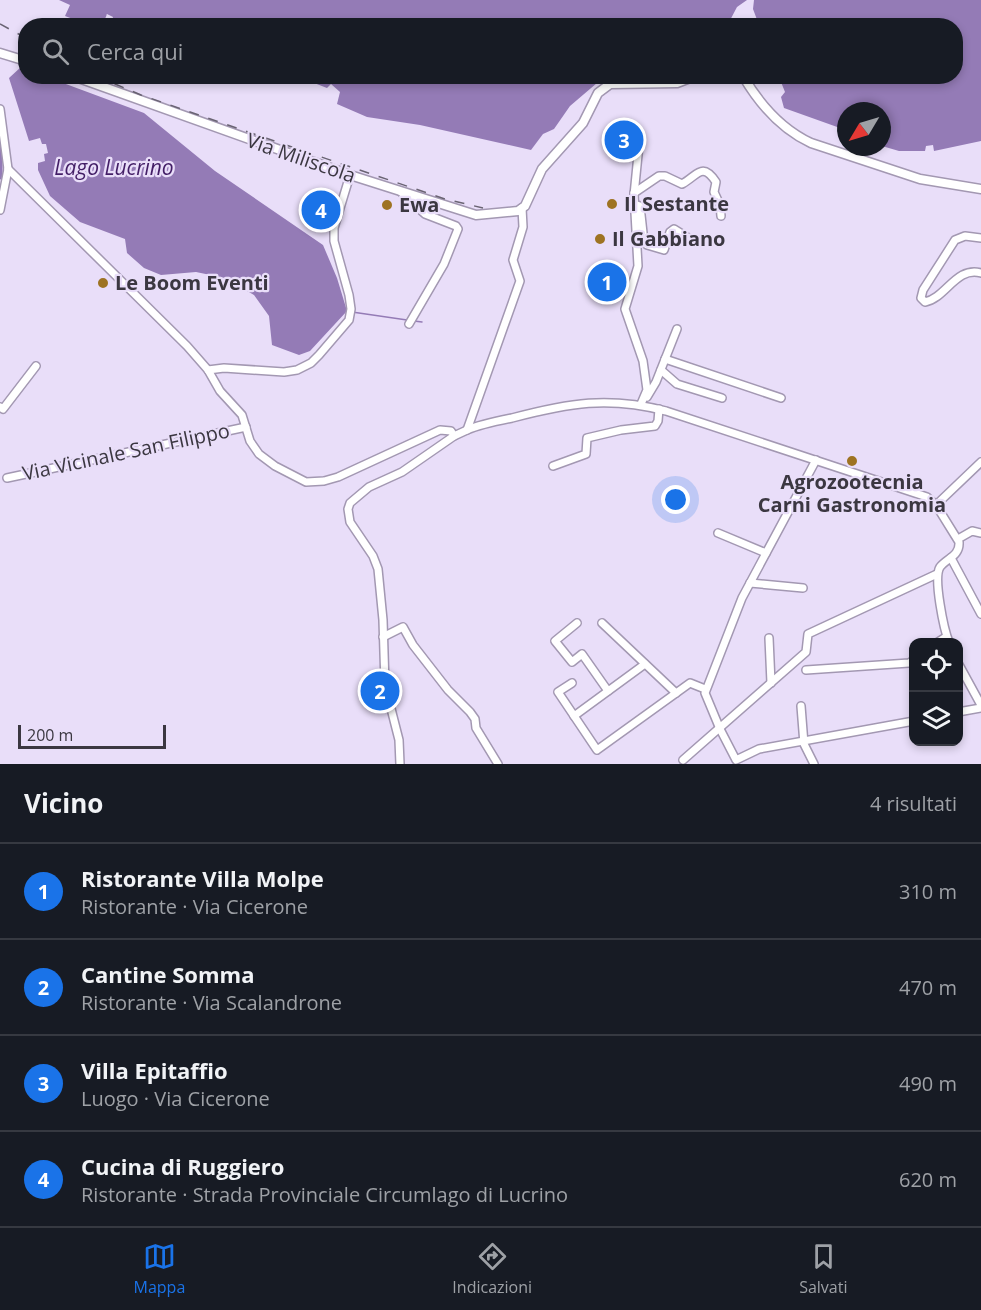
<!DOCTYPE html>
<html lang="it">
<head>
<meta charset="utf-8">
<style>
	body { margin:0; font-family:"Open Sans",sans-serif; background:#242831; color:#f1f3f6 }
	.controls { position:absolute; right:18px; bottom:18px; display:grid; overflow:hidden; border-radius:12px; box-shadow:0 3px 9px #0003 }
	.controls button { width:54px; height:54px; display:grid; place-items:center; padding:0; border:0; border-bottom:2px solid #363941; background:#171b24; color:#f1f3f6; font:30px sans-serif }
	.compass { position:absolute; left:837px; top:102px; width:54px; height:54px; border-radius:50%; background:#171b24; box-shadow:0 3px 9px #0003; rotate:232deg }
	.scale { position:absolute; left:18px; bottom:15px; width:148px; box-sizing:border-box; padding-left:6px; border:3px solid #3b3741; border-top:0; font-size:16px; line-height:21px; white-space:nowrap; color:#3b3741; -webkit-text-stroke:4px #e9def9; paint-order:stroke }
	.you { position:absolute; left:676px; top:500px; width:21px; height:21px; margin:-15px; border:4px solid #fff; border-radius:50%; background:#1a73e8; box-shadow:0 0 0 9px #1a73e833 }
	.badge { display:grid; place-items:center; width:39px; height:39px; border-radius:50%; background:#1a73e8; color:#fff; font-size:20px; font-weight:700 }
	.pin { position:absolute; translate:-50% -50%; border:3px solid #fff; box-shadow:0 2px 6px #0006 }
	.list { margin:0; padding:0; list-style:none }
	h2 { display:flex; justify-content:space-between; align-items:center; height:78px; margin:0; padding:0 24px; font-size:26px }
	h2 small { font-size:20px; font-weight:400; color:#9ea1a6 }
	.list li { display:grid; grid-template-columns:39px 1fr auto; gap:18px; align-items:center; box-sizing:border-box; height:96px; padding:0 24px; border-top:2px solid #363941 }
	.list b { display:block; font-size:22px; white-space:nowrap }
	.list p { margin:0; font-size:20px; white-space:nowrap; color:#9ea1a6 }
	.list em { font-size:20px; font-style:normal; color:#9ea1a6 }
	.icon { flex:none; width:33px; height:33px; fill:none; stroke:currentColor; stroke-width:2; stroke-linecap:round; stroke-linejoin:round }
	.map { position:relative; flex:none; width:981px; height:764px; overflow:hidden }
	.search { position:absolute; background:#171b24; box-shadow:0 3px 9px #0003; left:18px; right:18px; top:18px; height:66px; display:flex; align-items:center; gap:15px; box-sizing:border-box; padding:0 21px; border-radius:24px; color:#9ea1a6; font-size:22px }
	.sheet { height:462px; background:#171b24 }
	nav { display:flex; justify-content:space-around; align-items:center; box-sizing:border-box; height:84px; border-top:2px solid #363941; background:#171b24; font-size:16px; color:#9ea1a6 }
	nav a { display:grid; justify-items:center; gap:3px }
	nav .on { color:#1a73e8 }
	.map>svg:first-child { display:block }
	.water { fill:#947bb6 }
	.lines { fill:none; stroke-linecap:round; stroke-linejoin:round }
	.stream { stroke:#947bb6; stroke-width:1.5 }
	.canal { stroke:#947bb6; stroke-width:5 }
	.minor-casing { stroke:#a398b2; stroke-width:10 }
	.major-casing { stroke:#a398b2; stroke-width:11 }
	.minor { stroke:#fff; stroke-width:7 }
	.major { stroke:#fff; stroke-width:8 }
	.rail { stroke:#6a6473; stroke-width:1.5; stroke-dasharray:10 10; stroke-linecap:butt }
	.poi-dot { fill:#9e7322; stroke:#e9def9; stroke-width:2 }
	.labels { text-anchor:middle; stroke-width:4.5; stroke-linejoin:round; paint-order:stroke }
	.street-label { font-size:20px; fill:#3b3741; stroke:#e9def9 }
	.poi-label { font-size:20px; font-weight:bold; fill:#3b3741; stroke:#e9def9; text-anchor:start }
	.water-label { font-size:21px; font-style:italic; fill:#431e66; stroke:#e9def9 }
</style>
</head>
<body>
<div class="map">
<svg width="981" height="764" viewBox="0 0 981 764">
	<rect width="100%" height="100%" fill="#e9def9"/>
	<g class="water">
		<polygon points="59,0 747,0 737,7 727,26 110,26 113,17 107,14 100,18 95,25 89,25 65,16 70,5"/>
		<polygon points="754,0 981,0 981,141 934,151 933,145 926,146 925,151 899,151 882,146 882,111 846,111 846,129 840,128 784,108 781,97 785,92 779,77 956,76 956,26 759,25 753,9"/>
		<polygon points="21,67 25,69 26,76 47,77 144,113 215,171 323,245 337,278 347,311 310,351 299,355 272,345 269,316 254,295 225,278 196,272 161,275 144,268 127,253 125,239 80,222 50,196 38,170 38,163 45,161 44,154 48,153 46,144 42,144 40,138 29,141 9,78"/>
		<polygon points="307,77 307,76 604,77 570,106 554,129 543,134 531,150 420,125 367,117 337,104 340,92 331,84 327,88 309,81"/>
	</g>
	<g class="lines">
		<g class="stream">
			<polyline points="352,312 407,320"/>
			<polyline points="414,321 422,322"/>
		</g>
		<g class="canal">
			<polyline points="99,26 104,15"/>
			<polyline points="0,133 0,177"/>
		</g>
		<defs>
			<g id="minor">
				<polyline points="0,109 8,169 0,210"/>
				<polyline points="639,145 634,195 638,266 625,309 643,361 647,390 641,404"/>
				<polyline points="8,169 187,346 208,370 220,391 242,415 250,441 259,454 275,466 306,482 324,481 338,477 440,430 451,431 454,436"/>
				<polyline points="401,192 425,214 456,226 458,229 444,264 409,324"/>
				<path d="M 634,193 L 659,176 L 665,176 L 682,184 C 697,176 702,161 716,182 L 714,192 L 720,205 L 721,216"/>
				<polyline points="634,204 640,206 644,242 647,245 664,250 670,232 674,229 690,239"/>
				<path d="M 981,238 L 965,236 L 955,240 L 923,290 L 921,298 L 925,302 C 946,298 956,266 981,273"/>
				<polyline points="665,359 781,398"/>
				<polyline points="208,370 224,368 284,372 297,370 311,363 319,355 349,320 351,309 349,295 334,241 334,228 350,175"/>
				<polyline points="661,370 677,384 722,398"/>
				<polyline points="647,397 656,382 677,329"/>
				<polyline points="0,407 3,409 36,366"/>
				<polyline points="467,430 520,281 513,260 523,227 522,208"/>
				<polyline points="816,460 742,598 705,693 720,729 736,760 759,749 914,721"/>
				<polyline points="553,466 586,454 587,438 621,430 655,426 658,421 659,409"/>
				<polyline points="7,478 246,427"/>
				<polyline points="936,505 981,462"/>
				<polyline points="718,533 766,553"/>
				<polyline points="958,539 972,531 981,533"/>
				<polyline points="951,558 981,614"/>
				<polyline points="750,583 803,588"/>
				<polyline points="577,623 555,641 572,662 582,654 608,691"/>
				<polyline points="602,623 676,693"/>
				<polyline points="383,637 403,627 413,645 448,690 470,712 475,719 476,728 498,764"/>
				<polyline points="769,638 771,683"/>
				<polyline points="938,642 946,637"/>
				<polyline points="958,663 981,705"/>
				<polyline points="806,670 909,663 914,660"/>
				<polyline points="572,683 558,692 597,750 690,683 705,689"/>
				<polyline points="801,706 804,744 814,764"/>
				<polyline points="958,712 981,708"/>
				<polyline points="574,716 645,664"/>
				<polyline points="683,760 806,652 808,634 937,574"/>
				<path d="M 400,764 L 399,740 L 385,685 L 383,620 L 378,569 L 373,556 L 350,522 L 348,509 L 350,503 L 369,487 L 402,472 L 454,436 L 467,430 C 481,424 497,421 512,418 C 569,403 608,396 666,411 L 927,497 L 936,505 L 959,542 C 960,556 947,558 940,567 C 933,578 944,630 949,642"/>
			</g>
			<g id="major">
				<polyline points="0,53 26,61"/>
				<polyline points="73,76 350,175 476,215 518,211 525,206 542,169 583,123 598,93 610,84 677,83 695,76"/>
				<path d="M 743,76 C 760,105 781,129 811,143 L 920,179 L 981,189"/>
			</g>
		</defs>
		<use href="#minor" class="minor-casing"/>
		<use href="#major" class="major-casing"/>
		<use href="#minor" class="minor"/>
		<use href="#major" class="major"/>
		<g class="rail">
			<polyline points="0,24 26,38"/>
			<polyline points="96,76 141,95 283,144 445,199 483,208"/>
		</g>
	</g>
	<g class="poi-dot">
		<circle cx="612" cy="204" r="6"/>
		<circle cx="387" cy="205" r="6"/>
		<circle cx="600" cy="239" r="6"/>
		<circle cx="103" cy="283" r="6"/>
		<circle cx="852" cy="461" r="6"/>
	</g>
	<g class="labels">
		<g class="street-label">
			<text transform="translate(301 158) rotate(19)" y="7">Via Miliscola</text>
			<text transform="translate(126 452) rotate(-12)" y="7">Via Vicinale San Filippo</text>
		</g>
		<g class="poi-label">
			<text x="624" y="211">Il Sestante</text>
			<text x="399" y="212">Ewa</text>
			<text x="612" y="246">Il Gabbiano</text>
			<text x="115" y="290">Le Boom Eventi</text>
			<text x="852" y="489" text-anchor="middle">Agrozootecnia<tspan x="852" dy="23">Carni Gastronomia</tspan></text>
		</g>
		<g class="water-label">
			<text x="114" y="175">Lago Lucrino</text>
		</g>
	</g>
</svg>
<div class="controls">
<button><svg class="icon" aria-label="locate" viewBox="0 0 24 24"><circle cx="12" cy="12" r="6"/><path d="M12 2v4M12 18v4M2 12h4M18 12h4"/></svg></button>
<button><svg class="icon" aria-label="layers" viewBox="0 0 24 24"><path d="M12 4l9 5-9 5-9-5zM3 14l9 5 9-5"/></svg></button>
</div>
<svg class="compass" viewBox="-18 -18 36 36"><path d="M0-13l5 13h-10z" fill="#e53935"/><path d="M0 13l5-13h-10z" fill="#9ea1a6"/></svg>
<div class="scale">200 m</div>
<div class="you"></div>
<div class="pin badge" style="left:607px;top:282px">1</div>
<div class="pin badge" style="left:380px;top:691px">2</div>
<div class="pin badge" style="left:624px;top:140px">3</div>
<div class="pin badge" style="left:321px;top:210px">4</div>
<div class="search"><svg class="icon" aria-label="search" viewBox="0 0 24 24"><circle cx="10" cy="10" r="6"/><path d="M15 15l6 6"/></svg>Cerca qui</div>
</div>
<section class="sheet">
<h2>Vicino<small>4 risultati</small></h2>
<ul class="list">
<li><span class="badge">1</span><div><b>Ristorante Villa Molpe</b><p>Ristorante · Via Cicerone</p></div><em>310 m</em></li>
<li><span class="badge">2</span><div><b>Cantine Somma</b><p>Ristorante · Via Scalandrone</p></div><em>470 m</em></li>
<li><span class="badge">3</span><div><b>Villa Epitaffio</b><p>Luogo · Via Cicerone</p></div><em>490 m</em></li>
<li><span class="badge">4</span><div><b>Cucina di Ruggiero</b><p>Ristorante · Strada Provinciale Circumlago di Lucrino</p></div><em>620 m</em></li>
</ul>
</section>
<nav>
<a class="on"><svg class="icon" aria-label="map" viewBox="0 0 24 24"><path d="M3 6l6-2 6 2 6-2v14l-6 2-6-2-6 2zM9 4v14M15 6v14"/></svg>Mappa</a>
<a><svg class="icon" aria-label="directions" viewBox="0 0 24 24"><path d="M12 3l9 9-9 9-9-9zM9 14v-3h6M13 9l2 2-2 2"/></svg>Indicazioni</a>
<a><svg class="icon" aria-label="saved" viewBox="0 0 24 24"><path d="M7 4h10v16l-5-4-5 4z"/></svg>Salvati</a>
</nav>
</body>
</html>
